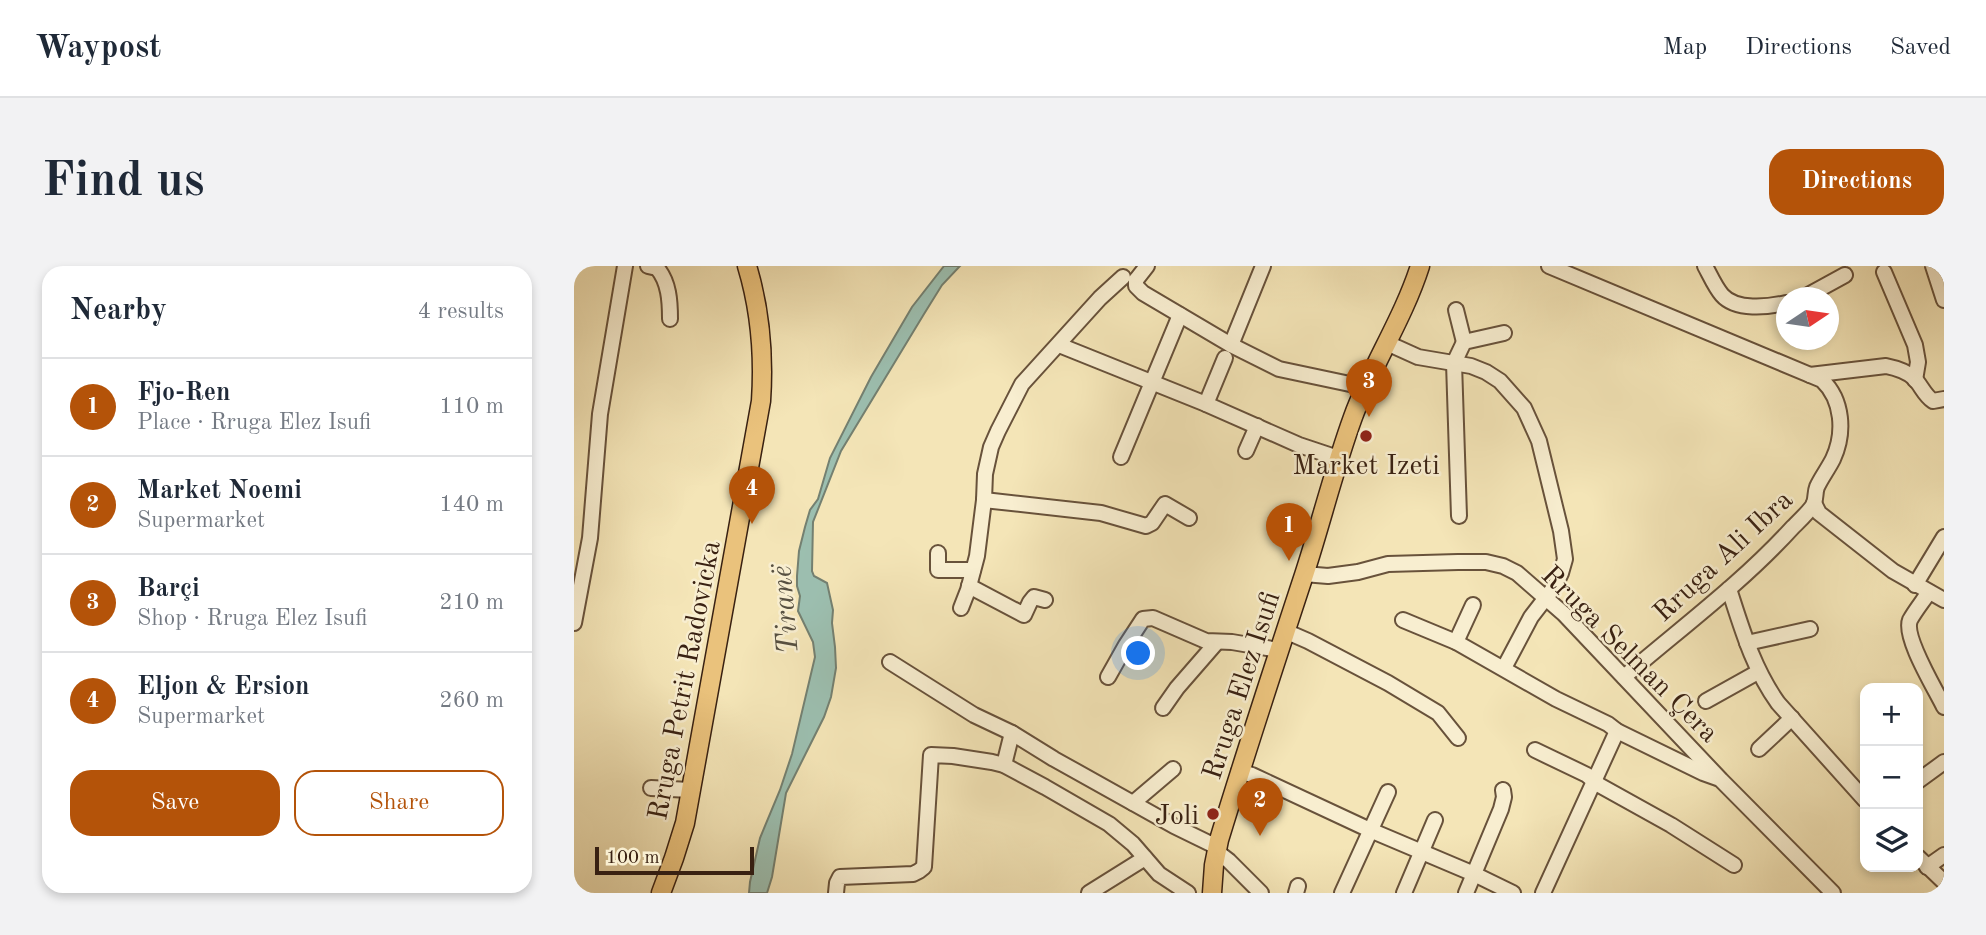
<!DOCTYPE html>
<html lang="en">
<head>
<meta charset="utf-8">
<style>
	body { margin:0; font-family:"Old Standard TT",serif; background:#f2f2f3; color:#1f2937 }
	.controls { position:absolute; right:21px; bottom:21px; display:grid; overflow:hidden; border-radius:14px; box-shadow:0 4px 10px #0003 }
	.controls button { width:63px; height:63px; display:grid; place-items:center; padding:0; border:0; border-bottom:2px solid #e0e1e3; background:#fff; color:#1f2937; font:35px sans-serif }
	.compass { position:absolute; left:1202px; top:21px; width:63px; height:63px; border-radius:50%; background:#fff; box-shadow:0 4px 10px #0003; rotate:77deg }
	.scale { position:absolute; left:21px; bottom:18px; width:159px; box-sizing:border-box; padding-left:7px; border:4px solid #392112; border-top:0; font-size:19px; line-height:24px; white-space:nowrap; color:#392112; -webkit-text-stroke:5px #f8eed0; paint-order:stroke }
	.you { position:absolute; left:565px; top:388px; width:24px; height:24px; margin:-18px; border:5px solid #fff; border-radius:50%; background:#1a73e8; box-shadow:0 0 0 10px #1a73e833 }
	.badge { display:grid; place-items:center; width:46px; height:46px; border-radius:50%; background:#b45309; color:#fff; font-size:23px; font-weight:700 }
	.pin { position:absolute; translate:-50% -58px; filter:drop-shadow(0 2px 4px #0008) }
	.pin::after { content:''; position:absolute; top:37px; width:24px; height:21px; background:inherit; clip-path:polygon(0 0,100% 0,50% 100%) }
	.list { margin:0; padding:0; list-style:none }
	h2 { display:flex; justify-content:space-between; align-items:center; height:91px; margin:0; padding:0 28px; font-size:30px }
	h2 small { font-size:23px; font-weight:400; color:#747a83 }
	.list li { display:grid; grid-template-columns:46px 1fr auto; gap:21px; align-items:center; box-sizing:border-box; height:98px; padding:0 28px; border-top:2px solid #e0e1e3 }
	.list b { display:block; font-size:26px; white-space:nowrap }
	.list p { margin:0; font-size:23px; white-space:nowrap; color:#747a83 }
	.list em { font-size:23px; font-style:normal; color:#747a83 }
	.actions { display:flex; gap:14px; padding:21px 28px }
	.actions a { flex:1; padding:16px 0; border:2px solid #b45309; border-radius:21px; text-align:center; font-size:24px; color:#b45309 }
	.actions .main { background:#b45309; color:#fff }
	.icon { flex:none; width:38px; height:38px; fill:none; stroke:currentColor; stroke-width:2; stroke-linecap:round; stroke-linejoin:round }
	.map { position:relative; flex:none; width:1370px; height:627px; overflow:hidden; border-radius:21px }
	header { display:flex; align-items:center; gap:42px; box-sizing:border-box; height:98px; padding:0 35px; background:#fff; border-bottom:2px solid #e0e1e3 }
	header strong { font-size:33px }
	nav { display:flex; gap:38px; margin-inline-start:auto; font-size:24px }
	.intro { display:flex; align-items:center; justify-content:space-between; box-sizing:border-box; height:168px; padding:0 42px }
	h1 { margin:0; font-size:49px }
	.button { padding:18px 32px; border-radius:21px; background:#b45309; color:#fff; font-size:24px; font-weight:700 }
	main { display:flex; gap:42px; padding:0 42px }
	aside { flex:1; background:#fff; border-radius:21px; box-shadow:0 4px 10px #0003 }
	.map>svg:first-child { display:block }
	.water { fill:#9cbfb0; stroke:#748071; stroke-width:2 }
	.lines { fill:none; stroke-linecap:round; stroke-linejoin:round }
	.minor-casing { stroke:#68523b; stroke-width:18 }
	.major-casing { stroke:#392112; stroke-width:21 }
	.minor { stroke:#f8eed0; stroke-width:14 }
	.major { stroke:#eac27c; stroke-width:18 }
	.poi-dot { fill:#8f2418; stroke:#f8eed0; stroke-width:2.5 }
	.labels { text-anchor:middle; stroke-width:5; stroke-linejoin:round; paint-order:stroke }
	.poi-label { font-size:28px; fill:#392112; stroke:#f8eed0 }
	.street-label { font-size:28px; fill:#392112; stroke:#f8eed0 }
	.water-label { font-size:30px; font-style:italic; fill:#575041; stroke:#f8eed0 }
</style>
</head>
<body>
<header>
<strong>Waypost</strong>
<nav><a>Map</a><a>Directions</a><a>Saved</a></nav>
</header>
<div class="intro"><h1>Find us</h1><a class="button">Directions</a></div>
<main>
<aside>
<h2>Nearby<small>4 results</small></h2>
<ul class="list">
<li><span class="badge">1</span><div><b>Fjo-Ren</b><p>Place · Rruga Elez Isufi</p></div><em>110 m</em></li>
<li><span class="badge">2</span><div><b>Market Noemi</b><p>Supermarket</p></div><em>140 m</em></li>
<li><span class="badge">3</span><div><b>Barçi</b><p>Shop · Rruga Elez Isufi</p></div><em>210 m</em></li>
<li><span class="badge">4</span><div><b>Eljon &amp; Ersion</b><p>Supermarket</p></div><em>260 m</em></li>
</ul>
<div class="actions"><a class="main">Save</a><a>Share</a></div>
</aside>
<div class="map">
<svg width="1370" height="627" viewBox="0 0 1370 627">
	<rect width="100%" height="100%" fill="#f4e5b7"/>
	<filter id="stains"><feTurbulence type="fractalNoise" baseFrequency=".00286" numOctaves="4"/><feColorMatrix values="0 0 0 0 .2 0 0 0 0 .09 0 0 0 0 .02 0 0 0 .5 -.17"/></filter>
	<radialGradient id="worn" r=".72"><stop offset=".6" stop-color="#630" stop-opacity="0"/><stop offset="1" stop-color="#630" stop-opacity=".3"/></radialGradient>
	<polygon class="water" points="370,0 386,0 368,19 350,48 267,185 239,256 238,305 240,310 253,317 259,344 258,357 261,381 262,402 257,431 250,451 212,527 198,611 193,627 175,627 176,616 186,572 206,524 218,488 241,391 239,376 224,345 226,330 223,320 223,310 225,285 231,261 236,244 244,233 256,192 297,111 338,41"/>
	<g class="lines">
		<defs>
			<g id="minor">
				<path d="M 74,0 L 83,2 C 95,16 96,35 96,53"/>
				<path d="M 975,0 L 1248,114 C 1269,134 1271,167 1259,193 C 1254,203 1247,212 1243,221 C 1241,226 1242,232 1240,237 C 1238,243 1224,256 1219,261 C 1168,317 1107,362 1050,411"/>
				<path d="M 1131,0 C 1136,9 1141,21 1148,29 C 1162,45 1194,41 1212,37"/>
				<polyline points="1359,0 1370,34"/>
				<polyline points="1310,6 1341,79 1344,96 1341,114"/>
				<polyline points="562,14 562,20 569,27 657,79 705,103 790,121"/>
				<polyline points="562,14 573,0"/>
				<polyline points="1229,32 1271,9"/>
				<polyline points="882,44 890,76"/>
				<polyline points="813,77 844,91 897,100 912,106 926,115 950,142 965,175 987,265 991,293 987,307 981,320 957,351 930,402"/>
				<polyline points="485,79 632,138 725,179 764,192"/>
				<polyline points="657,79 689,0"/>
				<path d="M 1236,109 L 1312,100 C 1322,102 1332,105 1340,112 C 1347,119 1350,129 1359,135 L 1370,133"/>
				<polyline points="632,138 651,92"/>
				<polyline points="672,185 683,160"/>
				<polyline points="547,191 606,49"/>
				<polyline points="410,234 527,247 572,260 578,257 591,238 615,252"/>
				<polyline points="1240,237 1245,247 1319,305 1370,334"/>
				<polyline points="885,250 880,97 890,76 930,67"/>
				<polyline points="364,287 364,304 399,304"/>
				<polyline points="730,308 754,310 784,306 814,298 884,296 912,296 929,300 943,307 990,348 1147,514 1259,627"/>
				<polyline points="1341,319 1370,271"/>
				<polyline points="395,320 450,349 456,336 460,331 471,334"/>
				<path d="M 1155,323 C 1168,363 1179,402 1204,437 L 1291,534"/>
				<path d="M 1355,326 C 1349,335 1341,345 1336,354 C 1329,371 1362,424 1370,441"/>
				<polyline points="387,342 394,324 403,290 410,234 411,208 417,181 424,165 448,118 526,32 549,11"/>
				<polyline points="829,354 882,376 982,433 1034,458 1043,465 1129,507 1143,512"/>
				<polyline points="0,357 16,272 26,148 51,0"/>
				<polyline points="711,365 734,375 814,417 864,447 884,472"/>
				<polyline points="882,376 899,339"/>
				<polyline points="1173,377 1236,363"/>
				<polyline points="316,396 400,449 438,467 480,493 600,560 643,581"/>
				<polyline points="534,411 552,379 569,353 579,352 632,375 658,376 704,384"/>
				<polyline points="1132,435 1184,406"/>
				<polyline points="589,442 603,422 643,376"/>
				<polyline points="1185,483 1218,452"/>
				<polyline points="961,484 1013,509 1025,519 1097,559 1160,599"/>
				<polyline points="430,499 438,467"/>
				<polyline points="665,505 678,509 796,564 900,608 939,627"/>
				<polyline points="1344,515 1370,496"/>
				<polyline points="77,522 116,524"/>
				<polyline points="559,537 599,503"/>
				<polyline points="642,585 655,595 687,627"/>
				<polyline points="1344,591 1370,616"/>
				<polyline points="1353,601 1370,589"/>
				<polyline points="262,627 263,617 266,611 339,608 345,605 350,601 357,489 379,490 418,496 430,499 471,521 535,558 559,578 585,608 614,627"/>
				<polyline points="515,627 571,592"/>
				<polyline points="722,627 724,620"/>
				<polyline points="768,627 814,526"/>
				<polyline points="830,627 861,554"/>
				<polyline points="892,627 927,543 930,531 929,524"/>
				<polyline points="969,627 1043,465"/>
			</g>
			<g id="major">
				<path d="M 87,627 L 100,592 L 111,557 L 187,135 C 190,90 186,43 173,0"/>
				<path d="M 638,627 L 640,599 L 645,574 C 672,485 701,397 730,309 C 747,257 760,203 779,151 C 798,99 829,53 846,0"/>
			</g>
		</defs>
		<use href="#minor" class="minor-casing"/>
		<use href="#major" class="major-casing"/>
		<use href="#minor" class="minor"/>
		<use href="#major" class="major"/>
	</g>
	<g class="poi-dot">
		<circle cx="792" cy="170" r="7"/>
		<circle cx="639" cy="548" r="7"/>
	</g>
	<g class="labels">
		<g class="poi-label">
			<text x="792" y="208">Market Izeti</text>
			<text x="625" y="558" text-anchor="end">Joli</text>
		</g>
		<g class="street-label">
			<text transform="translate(1148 289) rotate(-43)" y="10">Rruga Ali Ibra</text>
			<text transform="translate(1057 387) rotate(45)" y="10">Rruga Selman Çera</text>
			<text transform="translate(109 414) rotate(-79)" y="10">Rruga Petrit Radovicka</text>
			<text transform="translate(666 419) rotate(-72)" y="10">Rruga Elez Isufi</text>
		</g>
		<g class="water-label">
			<text transform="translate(210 344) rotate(-95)" y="10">Tiranë</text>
		</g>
	</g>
	<rect width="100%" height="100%" filter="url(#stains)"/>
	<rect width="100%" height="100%" fill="url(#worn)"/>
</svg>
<div class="controls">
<button>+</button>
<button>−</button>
<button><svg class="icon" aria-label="layers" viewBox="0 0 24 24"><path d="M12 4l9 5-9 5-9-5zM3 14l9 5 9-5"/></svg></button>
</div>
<svg class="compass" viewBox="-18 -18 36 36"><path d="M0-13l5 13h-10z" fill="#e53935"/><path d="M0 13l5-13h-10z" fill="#747a83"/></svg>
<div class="scale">100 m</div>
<div class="you"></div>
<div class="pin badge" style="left:715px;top:295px">1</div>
<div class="pin badge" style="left:686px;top:570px">2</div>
<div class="pin badge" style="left:795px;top:151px">3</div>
<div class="pin badge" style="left:178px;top:258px">4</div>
</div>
</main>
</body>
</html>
